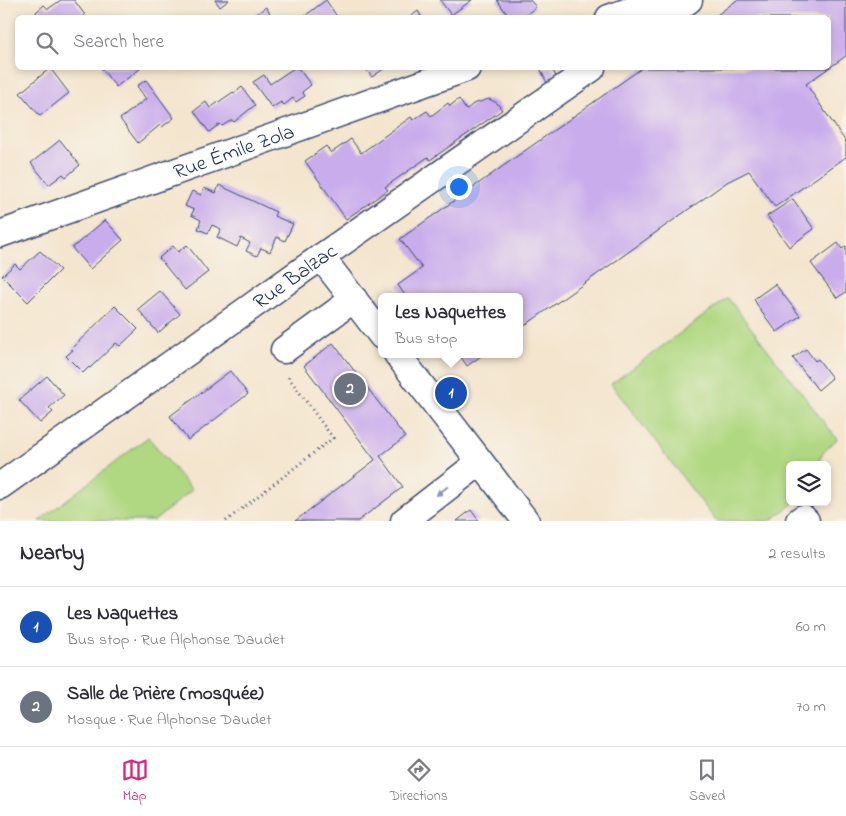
<!DOCTYPE html>
<html lang="en">
<head>
<meta charset="utf-8">
<style>
	body { margin:0; font-family:"Indie Flower",sans-serif; background:#f7f7f7; color:#2b2b33 }
	.controls { position:absolute; right:15px; bottom:15px; display:grid; overflow:hidden; border-radius:8px; box-shadow:0 2px 8px #0003 }
	.controls button { width:45px; height:45px; display:grid; place-items:center; padding:0; border:0; border-bottom:1px solid #e1e1e2; background:#fff; color:#2b2b33; font:25px sans-serif }
	.you { position:absolute; left:458px; top:186px; width:18px; height:18px; margin:-12px; border:4px solid #fff; border-radius:50%; background:#1a73e8; box-shadow:0 0 0 8px #1a73e833 }
	.badge { display:grid; place-items:center; width:32px; height:32px; border-radius:50%; background:#db2777; color:#fff; font-size:16px; font-weight:700 }
	.pin { position:absolute; translate:-50% -50%; border:2px solid #fff; box-shadow:0 1px 5px #0006 }
	.popup { position:absolute; left:378px; top:293px; width:145px; height:65px; box-sizing:border-box; display:grid; place-content:center; border-radius:8px; background:#fff; filter:drop-shadow(0 1px 4px #0005); font-size:16px; white-space:nowrap; color:#7c7c81 }
	.popup b { font-size:19px; color:#2b2b33 }
	.popup::after { content:''; position:absolute; left:50%; top:100%; margin-left:-10px; border:10px solid transparent; border-top-color:#fff }
	.list { margin:0; padding:0; list-style:none }
	h2 { display:flex; justify-content:space-between; align-items:center; height:65px; margin:0; padding:0 20px; font-size:21px }
	h2 small { font-size:16px; font-weight:400; color:#7c7c81 }
	.list li { display:grid; grid-template-columns:32px 1fr auto; gap:15px; align-items:center; box-sizing:border-box; height:80px; padding:0 20px; border-top:1px solid #e1e1e2 }
	.list b { display:block; font-size:19px; white-space:nowrap }
	.list p { margin:0; font-size:16px; white-space:nowrap; color:#7c7c81 }
	.list em { font-size:16px; font-style:normal; color:#7c7c81 }
	.icon { flex:none; width:28px; height:28px; fill:none; stroke:currentColor; stroke-width:2; stroke-linecap:round; stroke-linejoin:round }
	.map { position:relative; flex:none; width:846px; height:521px; overflow:hidden }
	.search { position:absolute; background:#fff; box-shadow:0 2px 8px #0003; left:15px; right:15px; top:15px; height:55px; display:flex; align-items:center; gap:12px; box-sizing:border-box; padding:0 18px; border-radius:8px; color:#7c7c81; font-size:19px }
	.sheet { height:225px; background:#fff }
	nav { display:flex; justify-content:space-around; align-items:center; box-sizing:border-box; height:70px; border-top:1px solid #e1e1e2; background:#fff; font-size:14px; color:#7c7c81 }
	nav a { display:grid; justify-items:center; gap:2px }
	nav .on { color:#db2777 }
	.map>svg:first-child { display:block }
	.green { fill:#b0d882; stroke:#668470 }
	.building { fill:#c9acec }
	.lines { fill:none; stroke-linecap:round; stroke-linejoin:round }
	.minor-casing { stroke:#3c4a6f; stroke-width:29 }
	.path { stroke:#3c4a6f; stroke-width:3; stroke-dasharray:1 4; stroke-linecap:butt }
	.minor { stroke:#fff; stroke-width:26 }
	.oneway { fill:#8d97ae }
	.labels { text-anchor:middle; stroke-width:4; stroke-linejoin:round; paint-order:stroke }
	.street-label { font-size:21px; fill:#1b2f5e; stroke:#f7f3e8 }
</style>
</head>
<body>
<div class="map">
<svg width="846" height="521" viewBox="0 0 846 521">
	<rect width="100%" height="100%" fill="#f7f3e8"/>
	<filter id="ink" filterUnits="userSpaceOnUse"><feTurbulence type="fractalNoise" baseFrequency=".02" numOctaves="2"/><feDisplacementMap in="SourceGraphic" scale="10" xChannelSelector="R" yChannelSelector="G"/><feConvolveMatrix kernelMatrix="1 2 1 2 8 2 1 2 1" color-interpolation-filters="sRGB"/></filter>
	<filter id="wash" filterUnits="userSpaceOnUse"><feTurbulence type="fractalNoise" baseFrequency=".0096" numOctaves="4" result="noise"/><feDisplacementMap in="SourceGraphic" scale="20" xChannelSelector="R" yChannelSelector="G"/><feGaussianBlur stdDeviation="1.12" result="paint"/><feColorMatrix in="noise" values="0 0 0 0 0 0 0 0 0 0 0 0 0 0 0 0 0 1.4 0 .05"/><feComposite in="paint" operator="in"/></filter>
	<g filter="url(#wash)">
		<rect width="100%" height="100%" fill="#f4e5ce"/>
		<g class="green">
			<polygon points="728,298 837,439 823,453 817,465 790,465 790,502 795,502 770,521 716,521 611,384"/>
			<polygon points="148,437 192,490 154,521 39,521"/>
		</g>
		<g id="blocks">
			<g class="building">
				<polygon points="61,0 74,0 85,15 82,18 37,18 36,12 44,5 48,9"/>
				<polygon points="215,0 229,0 220,7"/>
				<polygon points="326,0 338,18 302,18"/>
				<polygon points="440,0 472,0 451,15"/>
				<polygon points="497,0 530,0 536,7 522,18 510,18"/>
				<polygon points="737,0 846,0 846,56 806,84 846,142 846,157 775,207 749,171 727,182 520,329 520,297 406,297 398,285 422,268 400,239 642,68 828,68 828,18 713,18"/>
				<polygon points="266,7 273,18 251,18"/>
				<polygon points="418,11 422,18 409,18"/>
				<polygon points="50,68 69,93 40,116 20,93"/>
				<polygon points="101,68 141,68 116,87"/>
				<polygon points="294,68 298,68 311,85 302,92 305,96 296,102 293,98 284,105 281,102 272,108 253,82 264,75 270,84"/>
				<polygon points="365,68 385,68 372,77"/>
				<polygon points="540,68 552,68 556,77 547,83"/>
				<polygon points="146,80 174,118 162,127 160,125 138,143 120,119 146,99 137,86"/>
				<polygon points="242,87 255,105 234,122 232,120 222,126 220,124 209,132 194,111 206,102 210,108 233,92 234,93"/>
				<polygon points="459,99 466,110 473,104 489,99 497,103 502,110 430,160 428,157 385,187 388,190 346,219 305,161 326,146 331,153 351,139 361,153 411,117 413,120 427,111 431,116 448,103 450,106"/>
				<polygon points="60,140 80,165 66,177 63,174 49,185 31,163"/>
				<polygon points="219,185 276,212 274,216 293,224 285,241 277,237 270,252 261,248 257,256 246,251 250,243 241,238 237,247 217,237 221,229 212,225 208,233 198,229 201,220 191,215 194,210 185,206 192,191 201,195 204,188 216,193"/>
				<polygon points="793,199 814,229 789,247 767,216"/>
				<polygon points="105,220 123,240 90,269 72,248"/>
				<polygon points="838,243 842,249 846,246 846,292 837,298 811,263"/>
				<polygon points="187,245 208,272 185,290 159,258 173,246 178,252"/>
				<polygon points="40,251 60,270 28,302 2,276 15,264 20,269"/>
				<polygon points="775,284 800,316 777,332 760,310 754,299"/>
				<polygon points="160,291 180,314 158,333 138,309"/>
				<polygon points="115,306 138,329 120,346 116,343 90,368 89,367 83,373 66,356 73,350 71,349"/>
				<polygon points="333,343 405,437 380,456 403,487 358,521 295,521 375,460 304,366"/>
				<polygon points="806,349 815,361 818,359 832,378 818,390 793,358"/>
				<polygon points="459,354 484,354 467,366"/>
				<polygon points="230,371 248,394 188,440 170,416"/>
				<polygon points="47,376 64,395 49,408 53,412 40,423 19,400"/>
				<polygon points="471,510 479,521 457,521"/>
			</g>
		</g>
	</g>
	<g filter="url(#ink)">
		<use href="#blocks" fill-opacity="0" stroke="#3c4a6f" stroke-width="1"/>
		<g class="lines">
			<defs>
				<g id="minor">
					<polyline points="609,18 651,3 658,4 669,14"/>
					<polyline points="664,18 689,0"/>
					<path id="s1" d="M 0,234 L 467,68"/>
					<polyline points="321,257 382,336"/>
					<polyline points="284,350 354,299"/>
					<polyline points="397,354 526,521"/>
					<path id="s2" d="M 0,486 L 304,269 L 592,68"/>
					<polyline points="404,521 480,462"/>
					<polyline points="799,521 803,518 806,521"/>
				</g>
			</defs>
			<use href="#minor" class="minor-casing"/>
			<polyline class="path" points="226,521 333,438 286,374"/>
			<use href="#minor" class="minor"/>
		</g>
		<defs><path id="oneway-solid" d="M-6-.8H1V-3.2L6.5 0L1 3.2V.8H-6Z" transform="scale(1.25)"/></defs>
		<use class="oneway" href="#oneway-solid" transform="translate(442 491) rotate(142)"/>
	</g>
	<g class="labels">
		<g class="street-label">
			<text dy="7" stroke="none"><textPath href="#s1" startOffset="248">Rue Émile Zola</textPath></text>
			<text dy="7" stroke="none"><textPath href="#s2" startOffset="362">Rue Balzac</textPath></text>
		</g>
	</g>
</svg>
<div class="controls">
<button><svg class="icon" aria-label="layers" viewBox="0 0 24 24"><path d="M12 4l9 5-9 5-9-5zM3 14l9 5 9-5"/></svg></button>
</div>
<div class="you"></div>
<div class="pin badge" style="left:451px;top:393px;background:#1a4fb4">1</div>
<div class="popup"><b>Les Naquettes</b>Bus stop</div>
<div class="pin badge" style="left:350px;top:389px;background:#6b7280">2</div>
<div class="search"><svg class="icon" aria-label="search" viewBox="0 0 24 24"><circle cx="10" cy="10" r="6"/><path d="M15 15l6 6"/></svg>Search here</div>
</div>
<section class="sheet">
<h2>Nearby<small>2 results</small></h2>
<ul class="list">
<li><span class="badge" style="background:#1a4fb4">1</span><div><b>Les Naquettes</b><p>Bus stop · Rue Alphonse Daudet</p></div><em>60 m</em></li>
<li><span class="badge" style="background:#6b7280">2</span><div><b>Salle de Prière (mosquée)</b><p>Mosque · Rue Alphonse Daudet</p></div><em>70 m</em></li>
</ul>
</section>
<nav>
<a class="on"><svg class="icon" aria-label="map" viewBox="0 0 24 24"><path d="M3 6l6-2 6 2 6-2v14l-6 2-6-2-6 2zM9 4v14M15 6v14"/></svg>Map</a>
<a><svg class="icon" aria-label="directions" viewBox="0 0 24 24"><path d="M12 3l9 9-9 9-9-9zM9 14v-3h6M13 9l2 2-2 2"/></svg>Directions</a>
<a><svg class="icon" aria-label="saved" viewBox="0 0 24 24"><path d="M7 4h10v16l-5-4-5 4z"/></svg>Saved</a>
</nav>
</body>
</html>
